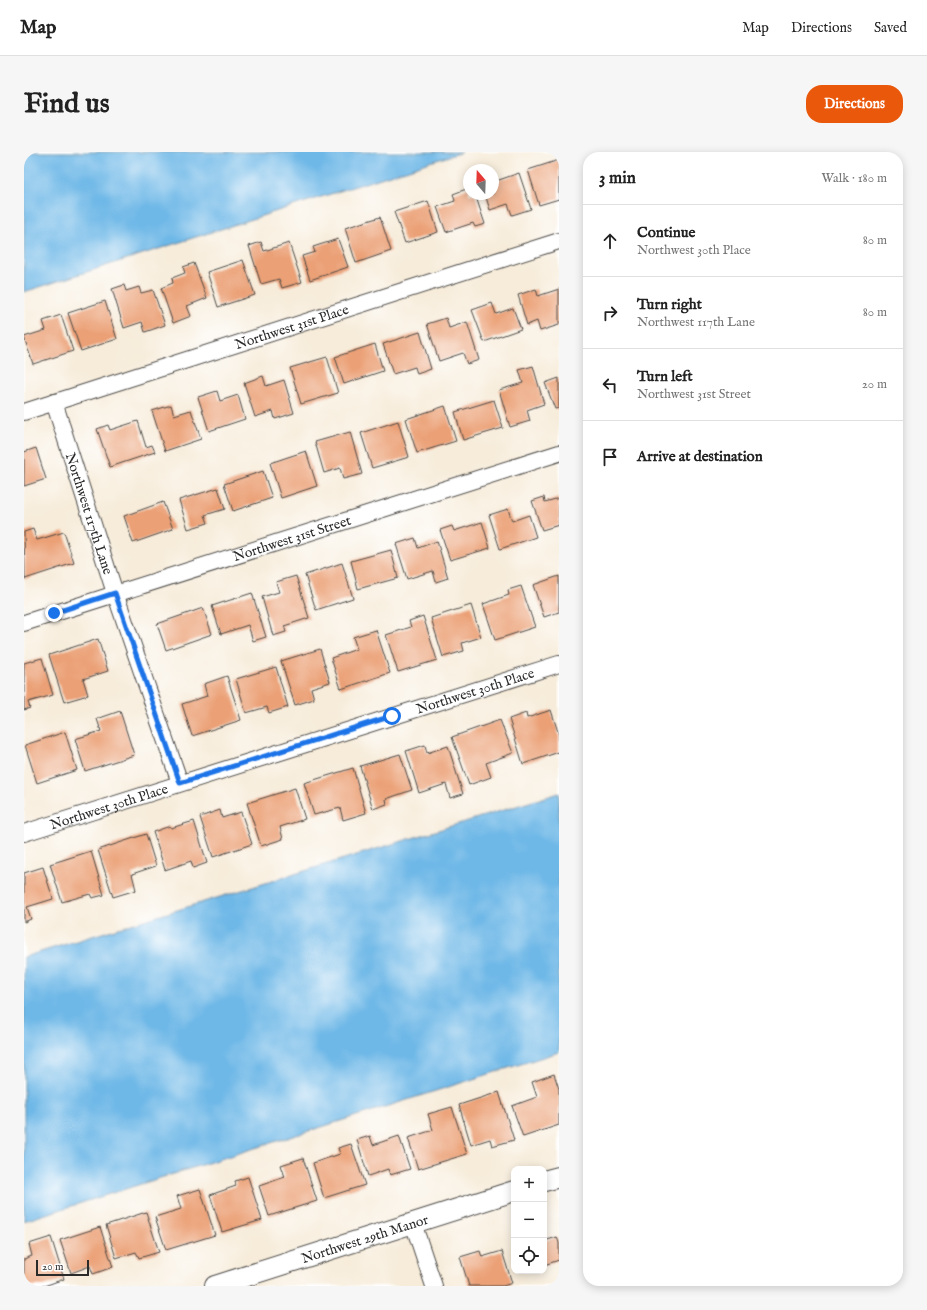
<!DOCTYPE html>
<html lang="en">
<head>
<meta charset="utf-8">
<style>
	body { margin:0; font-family:"IM FELL English",serif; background:#f6f6f6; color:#222 }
	.controls { position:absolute; right:12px; bottom:12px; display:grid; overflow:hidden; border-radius:8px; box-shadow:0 2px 10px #0003 }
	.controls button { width:36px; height:36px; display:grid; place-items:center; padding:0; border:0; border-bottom:1px solid #e0e0e0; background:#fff; color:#222; font:20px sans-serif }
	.compass { position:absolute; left:439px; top:12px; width:36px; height:36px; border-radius:50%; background:#fff; box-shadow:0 2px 10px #0003; rotate:341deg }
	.scale { position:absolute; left:12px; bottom:10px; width:53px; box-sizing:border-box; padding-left:4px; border:2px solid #2b2b2b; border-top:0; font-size:11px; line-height:14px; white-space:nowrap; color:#2b2b2b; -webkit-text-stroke:3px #fff; paint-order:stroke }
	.stop { position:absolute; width:12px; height:12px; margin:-9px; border:3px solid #1a73e8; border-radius:50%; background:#fff }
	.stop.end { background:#1a73e8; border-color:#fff; box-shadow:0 1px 4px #0008 }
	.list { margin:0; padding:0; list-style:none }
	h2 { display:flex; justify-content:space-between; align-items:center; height:52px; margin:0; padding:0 16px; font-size:17px }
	h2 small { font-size:13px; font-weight:400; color:#767676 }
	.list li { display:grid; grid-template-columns:26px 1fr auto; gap:12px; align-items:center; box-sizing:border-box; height:72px; padding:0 16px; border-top:1px solid #e0e0e0 }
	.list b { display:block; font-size:15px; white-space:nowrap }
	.list p { margin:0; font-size:13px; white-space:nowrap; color:#767676 }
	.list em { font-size:13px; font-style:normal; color:#767676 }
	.icon { flex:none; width:22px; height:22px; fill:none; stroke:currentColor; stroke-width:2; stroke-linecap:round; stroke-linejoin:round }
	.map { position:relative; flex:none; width:535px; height:1134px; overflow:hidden; border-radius:16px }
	header { display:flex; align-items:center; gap:24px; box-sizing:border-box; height:56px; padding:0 20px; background:#fff; border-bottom:1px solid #e0e0e0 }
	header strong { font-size:19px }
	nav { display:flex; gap:22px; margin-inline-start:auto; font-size:14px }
	.intro { display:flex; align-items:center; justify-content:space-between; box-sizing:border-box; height:96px; padding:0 24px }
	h1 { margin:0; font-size:28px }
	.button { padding:10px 18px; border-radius:16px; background:#ea580c; color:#fff; font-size:14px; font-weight:700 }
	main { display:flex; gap:24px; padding:0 24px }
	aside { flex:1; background:#fff; border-radius:16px; box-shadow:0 2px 10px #0003 }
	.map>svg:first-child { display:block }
	.water { fill:#6eb8e7; stroke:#4c7289 }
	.building { fill:#eba076 }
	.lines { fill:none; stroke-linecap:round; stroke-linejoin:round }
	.minor-casing { stroke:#4a4845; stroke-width:18 }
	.tertiary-casing { stroke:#4a4845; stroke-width:22 }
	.minor { stroke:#fff; stroke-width:16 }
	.tertiary { stroke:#fff; stroke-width:20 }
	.route { stroke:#1a73e8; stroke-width:5 }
	.labels { text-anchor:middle; stroke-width:4; stroke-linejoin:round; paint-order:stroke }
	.street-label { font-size:14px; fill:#2b2b2b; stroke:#fff }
</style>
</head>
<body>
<header>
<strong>Map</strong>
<nav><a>Map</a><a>Directions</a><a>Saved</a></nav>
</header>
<div class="intro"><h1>Find us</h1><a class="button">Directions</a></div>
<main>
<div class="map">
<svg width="535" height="1134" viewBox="0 0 535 1134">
	<rect width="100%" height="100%" fill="#fff"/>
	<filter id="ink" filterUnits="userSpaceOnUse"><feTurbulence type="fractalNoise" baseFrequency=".025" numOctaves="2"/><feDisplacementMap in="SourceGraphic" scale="8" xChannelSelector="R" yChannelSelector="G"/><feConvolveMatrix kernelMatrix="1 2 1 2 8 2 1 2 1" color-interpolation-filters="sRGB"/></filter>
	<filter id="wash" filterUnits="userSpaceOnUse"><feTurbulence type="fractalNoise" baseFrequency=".012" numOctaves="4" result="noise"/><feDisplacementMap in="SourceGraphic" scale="16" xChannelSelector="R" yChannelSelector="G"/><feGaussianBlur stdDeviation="0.9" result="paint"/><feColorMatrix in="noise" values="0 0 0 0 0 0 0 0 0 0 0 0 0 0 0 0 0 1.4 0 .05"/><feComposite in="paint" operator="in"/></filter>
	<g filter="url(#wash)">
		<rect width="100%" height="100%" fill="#f7ecda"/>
		<g class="water">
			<polygon points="0,0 438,0 0,140"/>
			<polygon points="535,641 535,900 0,1069 0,805"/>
		</g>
		<g id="blocks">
			<g class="building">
				<polygon points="535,8 535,47 515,53 504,18"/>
				<polygon points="469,19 472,29 495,21 507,57 488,63 484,52 466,58 461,42 469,42"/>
				<polygon points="445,36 445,42 451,42 461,72 451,75 449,71 422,80 413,55 431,49 429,42"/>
				<polygon points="404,49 414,80 381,91 370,60"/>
				<polygon points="356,65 367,99 332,111 321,76"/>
				<polygon points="314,87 324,115 286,128 278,104 291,100 289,95"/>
				<polygon points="237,90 240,99 265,91 278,130 258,136 255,127 237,132 225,94"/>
				<polygon points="219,108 231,143 194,155 183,120"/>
				<polygon points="170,111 183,146 163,154 167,164 149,171 137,136 149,131 148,126 161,121 159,115"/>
				<polygon points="100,133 102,139 115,135 117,141 129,138 141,173 121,180 118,170 100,176 88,137"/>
				<polygon points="512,137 514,144 535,137 535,173 516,179 513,169 503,173 494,143"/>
				<polygon points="81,149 93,187 57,199 44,161"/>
				<polygon points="468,151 472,162 489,156 497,177 460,190 448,158"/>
				<polygon points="37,163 49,199 9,212 0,185 22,178 19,169"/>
				<polygon points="422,166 425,176 443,170 455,208 443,212 439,201 415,209 403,172"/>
				<polygon points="396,180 407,217 393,222 391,215 369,222 359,192"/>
				<polygon points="351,192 359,219 320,232 311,205"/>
				<polygon points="303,205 314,241 277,252 266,216"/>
				<polygon points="509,214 520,252 503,258 506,269 486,275 475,238 499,231 495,218"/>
				<polygon points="239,224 242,234 260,228 270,261 251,267 249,259 231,265 220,231"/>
				<polygon points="535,226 535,256 531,257 521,231"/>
				<polygon points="193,239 196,249 214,243 221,267 185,279 174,245"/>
				<polygon points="470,248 479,276 439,288 431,260"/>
				<polygon points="147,253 150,263 167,258 177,287 141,299 128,259"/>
				<polygon points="421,254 432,289 393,301 382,267"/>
				<polygon points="114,269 122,295 128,293 131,300 86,315 73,277 84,273 86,278"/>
				<polygon points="374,269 385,305 348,316 337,281"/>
				<polygon points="326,280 338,322 319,327 316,316 300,321 291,290"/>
				<polygon points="12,296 22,327 0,334 0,300"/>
				<polygon points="282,299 293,334 257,346 246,311"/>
				<polygon points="239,319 248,346 209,359 200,332"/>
				<polygon points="194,336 201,357 181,363 184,371 164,377 155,348"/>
				<polygon points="520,345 521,350 535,346 535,373 518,378 508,349"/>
				<polygon points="139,350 149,377 109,391 100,364"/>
				<polygon points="484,357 488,369 505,363 512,385 476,397 465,363"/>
				<polygon points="458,370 466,396 426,408 416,378 428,374 430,379"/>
				<polygon points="9,377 13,388 40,380 50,411 1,427 0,380"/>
				<polygon points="391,386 394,396 413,389 424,426 412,430 409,419 383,427 372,392"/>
				<polygon points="367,398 374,426 334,437 327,409"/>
				<polygon points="318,411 329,446 292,458 281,423"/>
				<polygon points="272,424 285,466 260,474 262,480 249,484 238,445 255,440 252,430"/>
				<polygon points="535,424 535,460 520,465 509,433"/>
				<polygon points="497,434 511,475 471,488 459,452 485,443 484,438"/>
				<polygon points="228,441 242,485 229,489 224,473 197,482 188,454"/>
				<polygon points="447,453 457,485 438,491 440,499 419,505 407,466"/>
				<polygon points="179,456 188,482 142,498 133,472"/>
				<polygon points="399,464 413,508 374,520 362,483 387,475 385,469"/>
				<polygon points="352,478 366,521 317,537 307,506 333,497 329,485"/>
				<polygon points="74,487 84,519 59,527 64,543 40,550 25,503"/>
				<polygon points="296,497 306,530 287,536 290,547 271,553 257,509"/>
				<polygon points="18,506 29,543 4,550 6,556 0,558 0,511"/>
				<polygon points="252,515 264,555 245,561 243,555 222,561 212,527"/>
				<polygon points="203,524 217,568 168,584 158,552 183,544 180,532"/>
				<polygon points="527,558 535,583 535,600 499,612 485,567 502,561 503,566"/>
				<polygon points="96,559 110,603 61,619 51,587 77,579 73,567"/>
				<polygon points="476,568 489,601 462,611 467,625 445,633 428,585"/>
				<polygon points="41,580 53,618 13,631 1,593"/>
				<polygon points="401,593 403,601 424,594 439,642 426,646 422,632 395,641 382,599"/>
				<polygon points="376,602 388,638 362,647 363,652 349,657 336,614"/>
				<polygon points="329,616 342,661 319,668 316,656 290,663 280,631"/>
				<polygon points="271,636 281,667 256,675 259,687 237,694 223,651"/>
				<polygon points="196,658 198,666 217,660 228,692 189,705 176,665"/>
				<polygon points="170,669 183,711 169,716 167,709 141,718 129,680 146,674 147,676"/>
				<polygon points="122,682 132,714 108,722 112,738 89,745 74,698"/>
				<polygon points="67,699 80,743 68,746 66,742 38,750 26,712"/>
				<polygon points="19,715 29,747 3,755 7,767 0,770 0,721"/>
				<polygon points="530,922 535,937 535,973 499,985 488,954 513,945 508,930"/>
				<polygon points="475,940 490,988 468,994 466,987 447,993 435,953"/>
				<polygon points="428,955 443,1002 394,1017 384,986 409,978 404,962"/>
				<polygon points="346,984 349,993 375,984 386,1017 366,1023 364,1017 344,1024 333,988"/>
				<polygon points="327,992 341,1033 300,1046 289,1011 316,1002 314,996"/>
				<polygon points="279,1006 293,1049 245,1064 235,1034 261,1025 257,1013"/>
				<polygon points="224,1025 238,1068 198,1080 186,1043 212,1034 211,1029"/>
				<polygon points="176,1037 191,1083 142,1098 131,1065 157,1057 153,1044"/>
				<polygon points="122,1060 135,1100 115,1106 112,1100 92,1106 82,1073"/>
				<polygon points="76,1075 89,1115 69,1122 66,1114 47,1121 36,1088"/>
				<polygon points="27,1085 40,1127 20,1134 0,1134 0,1107 8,1104 5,1092"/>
				<polygon points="533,1085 535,1091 535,1108 520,1113 520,1089"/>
				<polygon points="456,1099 458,1105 478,1099 488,1131 479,1134 445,1134 436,1105"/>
			</g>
		</g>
	</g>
	<g filter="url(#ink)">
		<use href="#blocks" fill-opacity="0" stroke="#4a4845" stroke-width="1"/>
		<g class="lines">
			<defs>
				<g id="minor">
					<path id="s1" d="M 30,250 L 91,441 L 156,631"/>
					<path id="s2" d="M 0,260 L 535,89"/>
					<path id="s3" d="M 0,471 L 535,301"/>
					<path id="s4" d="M 0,681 L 535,512"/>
					<polyline points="389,1071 410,1134"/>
				</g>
				<g id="tertiary">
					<polyline points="520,1029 535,1025"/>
					<path id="s5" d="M 191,1134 L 490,1039"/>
				</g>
			</defs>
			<use href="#minor" class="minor-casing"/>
			<use href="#tertiary" class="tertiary-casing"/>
			<use href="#minor" class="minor"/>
			<use href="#tertiary" class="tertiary"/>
		</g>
	</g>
	<g class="lines" filter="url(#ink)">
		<polyline class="route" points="30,461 91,441 156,631 368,564"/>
	</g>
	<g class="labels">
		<g class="street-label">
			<text dy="5" stroke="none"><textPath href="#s2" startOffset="281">Northwest 31st Place</textPath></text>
			<text dy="5" stroke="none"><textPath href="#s1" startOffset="117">Northwest 117th Lane</textPath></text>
			<text dy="5" stroke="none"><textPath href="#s3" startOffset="281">Northwest 31st Street</textPath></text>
			<text dy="5" stroke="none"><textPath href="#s4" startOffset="473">Northwest 30th Place</textPath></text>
			<text dy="5" stroke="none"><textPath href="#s4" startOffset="89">Northwest 30th Place</textPath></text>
			<text dy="5" stroke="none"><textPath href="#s5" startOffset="157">Northwest 29th Manor</textPath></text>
		</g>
	</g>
</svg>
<div class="controls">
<button>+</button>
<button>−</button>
<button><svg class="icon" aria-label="locate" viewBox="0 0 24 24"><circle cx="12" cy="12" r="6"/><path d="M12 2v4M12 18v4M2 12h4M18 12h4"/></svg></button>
</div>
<svg class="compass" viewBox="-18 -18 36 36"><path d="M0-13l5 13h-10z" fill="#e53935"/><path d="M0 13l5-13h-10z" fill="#767676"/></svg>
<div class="scale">20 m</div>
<div class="stop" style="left:368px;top:564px"></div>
<div class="stop end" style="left:30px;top:461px"></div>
</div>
<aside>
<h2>3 min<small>Walk · 180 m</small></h2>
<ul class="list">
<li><svg class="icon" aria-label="ahead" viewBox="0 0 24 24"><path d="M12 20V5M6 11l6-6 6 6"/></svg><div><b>Continue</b><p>Northwest 30th Place</p></div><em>80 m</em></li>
<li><svg class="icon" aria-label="right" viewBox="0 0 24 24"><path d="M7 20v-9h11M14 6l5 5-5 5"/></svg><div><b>Turn right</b><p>Northwest 117th Lane</p></div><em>80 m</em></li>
<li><svg class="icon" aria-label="left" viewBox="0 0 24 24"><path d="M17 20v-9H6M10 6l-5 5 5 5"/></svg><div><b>Turn left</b><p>Northwest 31st Street</p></div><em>20 m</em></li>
<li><svg class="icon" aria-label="arrive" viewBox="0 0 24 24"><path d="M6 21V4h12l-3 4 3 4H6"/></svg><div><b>Arrive at destination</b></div></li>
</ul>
</aside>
</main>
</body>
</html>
